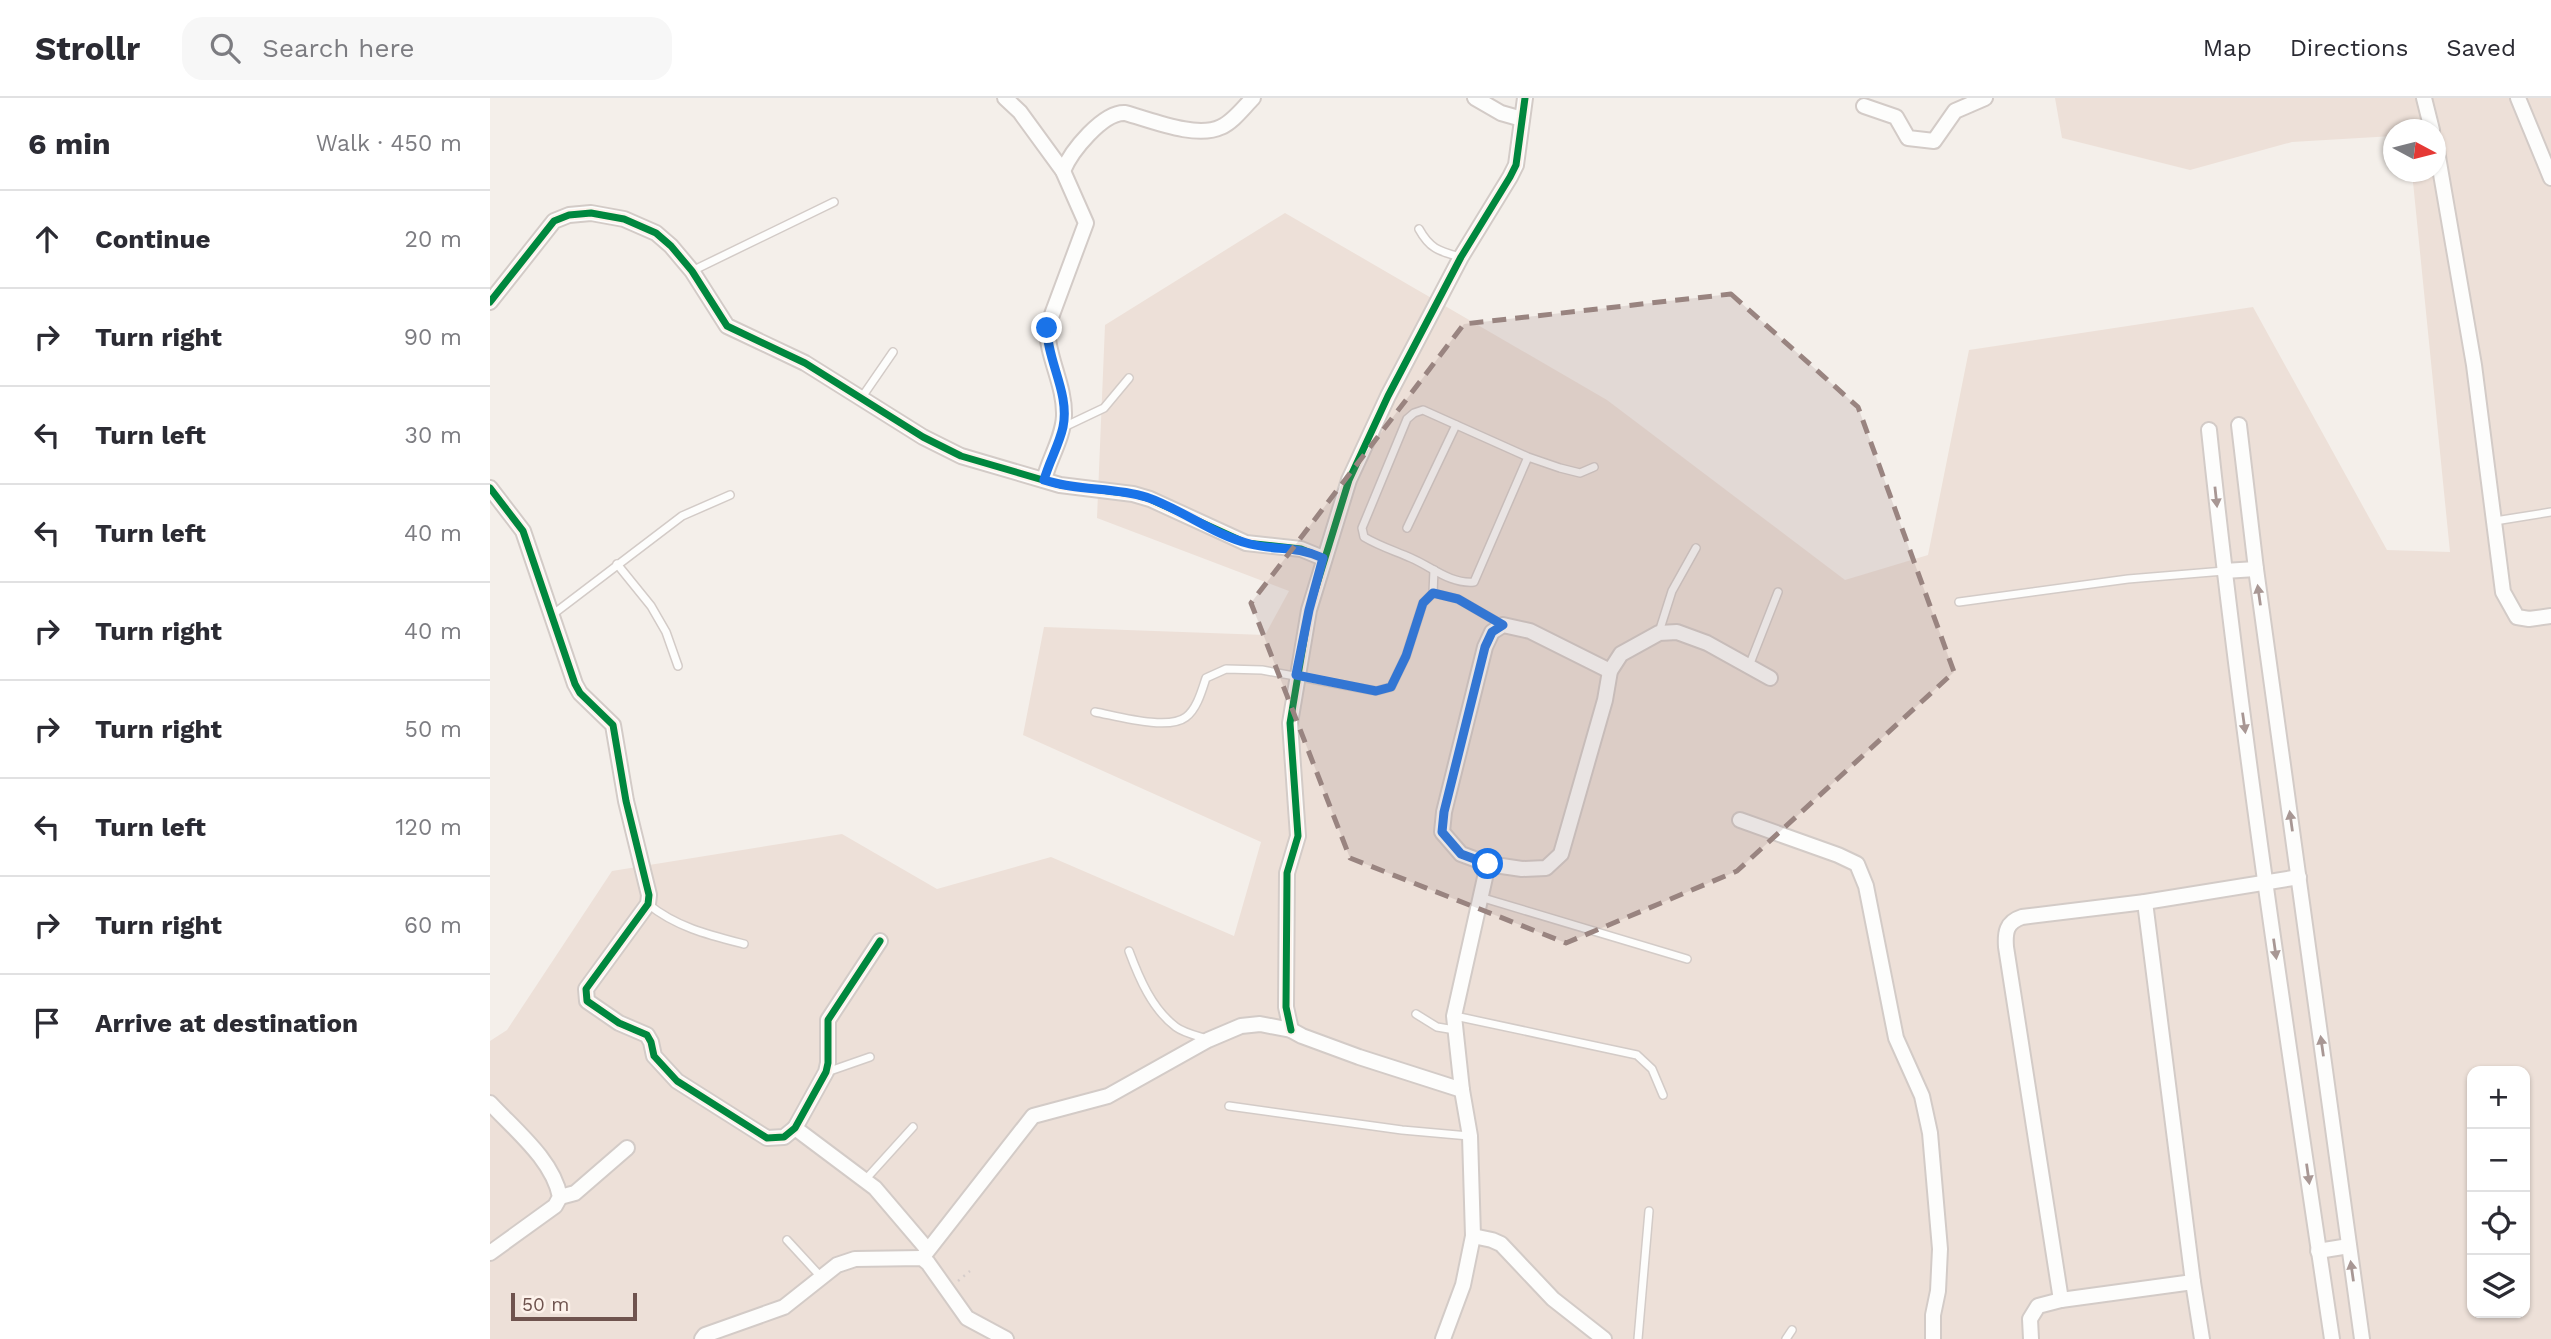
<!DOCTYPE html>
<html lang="en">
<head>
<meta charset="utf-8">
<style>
	body { margin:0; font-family:"Work Sans",sans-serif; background:#f7f7f7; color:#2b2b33 }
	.controls { position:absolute; right:21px; bottom:21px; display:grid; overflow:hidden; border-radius:14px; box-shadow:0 2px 5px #0004 }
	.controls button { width:63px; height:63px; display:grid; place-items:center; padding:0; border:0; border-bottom:2px solid #e1e1e2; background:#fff; color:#2b2b33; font:35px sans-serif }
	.compass { position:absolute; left:1893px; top:21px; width:63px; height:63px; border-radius:50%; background:#fff; box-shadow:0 2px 5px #0004; rotate:97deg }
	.scale { position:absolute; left:21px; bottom:18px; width:126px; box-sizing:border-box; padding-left:7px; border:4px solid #6f534e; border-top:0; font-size:19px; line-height:24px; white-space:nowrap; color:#6f534e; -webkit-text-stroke:5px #fdf2eb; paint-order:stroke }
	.stop { position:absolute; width:21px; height:21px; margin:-16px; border:5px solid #1a73e8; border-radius:50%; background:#fff }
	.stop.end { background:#1a73e8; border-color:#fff; box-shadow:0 2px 7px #0008 }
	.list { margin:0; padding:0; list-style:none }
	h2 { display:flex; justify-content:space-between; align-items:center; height:91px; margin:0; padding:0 28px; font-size:30px }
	h2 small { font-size:23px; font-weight:400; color:#7c7c81 }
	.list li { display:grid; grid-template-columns:46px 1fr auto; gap:21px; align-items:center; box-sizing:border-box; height:98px; padding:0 28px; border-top:2px solid #e1e1e2 }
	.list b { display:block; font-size:26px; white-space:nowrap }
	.list em { font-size:23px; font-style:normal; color:#7c7c81 }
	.icon { flex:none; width:38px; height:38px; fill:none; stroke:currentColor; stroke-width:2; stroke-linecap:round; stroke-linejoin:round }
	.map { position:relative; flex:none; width:2061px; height:1241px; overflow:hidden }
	header { display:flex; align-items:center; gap:42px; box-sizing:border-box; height:98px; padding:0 35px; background:#fff; border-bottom:2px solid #e1e1e2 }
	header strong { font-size:33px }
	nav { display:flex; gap:38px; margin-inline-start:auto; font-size:24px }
	.search { width:490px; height:63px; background:#f7f7f7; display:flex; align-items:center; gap:18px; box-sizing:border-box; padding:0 24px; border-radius:21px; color:#7c7c81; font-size:26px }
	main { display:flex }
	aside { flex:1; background:#fff }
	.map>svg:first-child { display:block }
	.residential { fill:#ede0d8; fill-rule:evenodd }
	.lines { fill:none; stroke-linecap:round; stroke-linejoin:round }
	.service-casing { stroke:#d3cbc7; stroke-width:10 }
	.minor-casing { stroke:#d3cbc7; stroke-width:18 }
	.path { stroke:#d6cdcb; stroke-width:2.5; stroke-dasharray:2 5; stroke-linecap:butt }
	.service { stroke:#fdfdfc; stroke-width:7 }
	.minor { stroke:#fdfdfc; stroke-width:14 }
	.cycleway-casing { stroke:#fdf2eb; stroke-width:11 }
	.cycleway { stroke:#00873e; stroke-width:7 }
	.oneway { fill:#a89794 }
	.route { stroke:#1a73e8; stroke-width:9 }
	.marked { fill:#998480; fill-opacity:0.2; stroke:#998480; stroke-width:5; stroke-dasharray:14 9; stroke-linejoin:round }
</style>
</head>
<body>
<header>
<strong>Strollr</strong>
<div class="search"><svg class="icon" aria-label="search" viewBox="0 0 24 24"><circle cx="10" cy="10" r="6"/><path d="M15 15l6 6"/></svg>Search here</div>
<nav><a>Map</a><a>Directions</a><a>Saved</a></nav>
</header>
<main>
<aside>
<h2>6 min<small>Walk · 450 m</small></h2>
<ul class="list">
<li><svg class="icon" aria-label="ahead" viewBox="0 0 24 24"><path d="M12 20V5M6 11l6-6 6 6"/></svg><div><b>Continue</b></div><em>20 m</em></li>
<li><svg class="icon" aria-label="right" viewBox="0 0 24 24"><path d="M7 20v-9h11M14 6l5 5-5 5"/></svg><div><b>Turn right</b></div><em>90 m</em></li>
<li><svg class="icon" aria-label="left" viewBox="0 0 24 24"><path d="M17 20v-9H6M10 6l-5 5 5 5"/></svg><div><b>Turn left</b></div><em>30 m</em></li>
<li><svg class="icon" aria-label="left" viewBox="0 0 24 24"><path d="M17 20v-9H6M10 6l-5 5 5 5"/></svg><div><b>Turn left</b></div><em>40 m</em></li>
<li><svg class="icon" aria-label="right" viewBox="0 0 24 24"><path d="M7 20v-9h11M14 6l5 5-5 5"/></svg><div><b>Turn right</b></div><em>40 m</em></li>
<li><svg class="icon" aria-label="right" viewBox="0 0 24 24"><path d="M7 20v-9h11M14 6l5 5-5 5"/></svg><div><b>Turn right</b></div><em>50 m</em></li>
<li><svg class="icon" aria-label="left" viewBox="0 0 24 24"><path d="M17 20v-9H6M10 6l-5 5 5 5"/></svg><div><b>Turn left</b></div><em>120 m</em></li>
<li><svg class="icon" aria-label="right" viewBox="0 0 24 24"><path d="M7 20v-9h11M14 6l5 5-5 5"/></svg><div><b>Turn right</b></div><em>60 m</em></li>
<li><svg class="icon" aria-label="arrive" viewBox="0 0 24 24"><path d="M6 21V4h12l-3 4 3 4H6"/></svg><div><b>Arrive at destination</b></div></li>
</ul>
</aside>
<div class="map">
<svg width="2061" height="1241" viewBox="0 0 2061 1241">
	<rect width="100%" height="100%" fill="#f4efea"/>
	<path class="residential" d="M 1565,0 L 2061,0 L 2061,1241 L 0,1241 L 0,943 L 17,932 L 122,773 L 352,736 L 447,791 L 561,759 L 744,838 L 771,744 L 533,637 L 554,529 L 775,537 L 799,493 L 607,420 L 615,227 L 795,115 L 1117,302 L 1355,482 L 1438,457 L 1479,252 L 1763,209 L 1897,452 L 1960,454 L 1922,74 L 1946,74 L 1946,32 L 1904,32 L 1903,38 L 1802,44 L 1700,72 L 1572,40 ZM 1982,973 L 2035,973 L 2035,1215 L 1982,1215 Z"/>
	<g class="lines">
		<defs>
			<g id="service">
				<path d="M 929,131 C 940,151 949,153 970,159"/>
				<polyline points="202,173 344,104"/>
				<polyline points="372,299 403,254"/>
				<polyline points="574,329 614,310 639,280"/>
				<path d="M 1038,359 L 984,484 C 960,486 942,469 921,460 C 905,453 889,448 874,439 L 872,430 L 917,321 L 924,315 L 933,312 L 1038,359 L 1070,370 L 1090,375 L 1104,369"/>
				<polyline points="2005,423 2061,414"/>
				<polyline points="917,430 966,327"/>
				<polyline points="127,466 161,508 176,534 188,568"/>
				<polyline points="943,495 944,472"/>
				<polyline points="1469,504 1638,481 1734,473"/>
				<polyline points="62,517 192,418 240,397"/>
				<polyline points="1169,534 1182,493 1206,450"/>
				<polyline points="1259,568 1288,494"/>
				<path d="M 605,614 C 627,618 678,633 696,619 C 707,611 712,592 716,580 L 736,571 L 772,572 L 886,593 L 901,589 L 916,558 L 933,505 L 943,495 L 968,501 L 1013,527"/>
				<polyline points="990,799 1197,861"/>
				<path d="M 158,806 C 186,829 219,837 254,846"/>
				<path d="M 639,853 C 649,880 662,911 686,929 C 694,935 708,938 717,941"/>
				<polyline points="926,916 947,929 965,932"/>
				<polyline points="965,918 1147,957 1162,971 1173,997"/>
				<polyline points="337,974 380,959"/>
				<polyline points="739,1008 912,1032 979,1038"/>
				<polyline points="375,1082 423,1029"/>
				<polyline points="297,1142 332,1180"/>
				<polyline points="1148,1241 1159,1113"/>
				<polyline points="1296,1241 1302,1232"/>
			</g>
			<g id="minor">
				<path d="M 515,0 L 530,14 L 573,73 L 596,125 L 557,230 C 557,259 575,287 574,318 C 573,340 559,361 554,382"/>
				<polyline points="985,0 1011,15 1032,21"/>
				<polyline points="1934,0 1942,32"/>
				<polyline points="2028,0 2061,80"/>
				<polyline points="1374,8 1406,19 1418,40 1444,43 1465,13 1495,0"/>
				<polyline points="1946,47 1984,267 2013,494 2027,519 2039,521 2061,518"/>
				<path d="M 573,73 C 581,53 613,14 635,15 C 661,22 706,41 731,29 C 743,24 754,9 763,0"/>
				<polyline points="0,204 64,123 79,117 101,115 134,121 166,135 181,148 202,173 237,228 315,265 433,339 471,358 570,387 643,396 660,401 756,445 811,451 833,460"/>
				<polyline points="1749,327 1766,471 1872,1241"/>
				<path d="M 1719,332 C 1751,636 1797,938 1842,1241"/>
				<polyline points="0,390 33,433 85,586 90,595 123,627 136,703 159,797 158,806 96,891 97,903 129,925 157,937 161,944 164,958 187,983 277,1040 294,1039 305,1030 336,974 338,965 338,922 390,843"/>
				<polyline points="1734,473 1766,471"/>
				<polyline points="1250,722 1348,757 1367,766 1376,788 1406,940 1432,998 1440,1035 1450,1151 1448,1193 1443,1217 1443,1241"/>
				<polyline points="998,766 971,756 952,734 954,714 995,549 1002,534 1013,527 1040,533 1120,573"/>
				<polyline points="1655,804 1703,1184 1712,1241"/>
				<polyline points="801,932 796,909 797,775 808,738 800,625 819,512 859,382 898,298 971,159 1020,79 1026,67 1035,0"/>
				<path d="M 0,1005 C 25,1032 63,1062 70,1099 L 65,1108 L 0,1155"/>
				<polyline points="305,1030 385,1090 437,1151"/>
				<polyline points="70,1099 85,1095 137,1050"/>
				<polyline points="983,1138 1002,1142 1011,1146 1063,1201 1114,1241"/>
				<polyline points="1828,1153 1859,1148"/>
				<polyline points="432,1160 543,1018 618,998 718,942 751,928 770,926 801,932 812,938 869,959 972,992"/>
				<path d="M 1571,1202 L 1516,849 C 1515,835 1516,824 1532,819 L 1655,804 L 1809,779"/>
				<polyline points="212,1241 215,1237 294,1209 347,1167 365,1161 432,1160 438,1165 477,1220 516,1241"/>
				<polyline points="953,1241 973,1187 983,1138 980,1038 972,992 964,918 998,766 1032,771 1056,770 1071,756 1115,602 1120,573 1131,556 1169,535 1187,534 1217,545 1280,580"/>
				<polyline points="1541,1241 1540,1221 1548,1208 1571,1202 1703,1184"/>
			</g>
		</defs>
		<use href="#service" class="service-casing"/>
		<use href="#minor" class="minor-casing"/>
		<polyline class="path" points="468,1183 480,1173"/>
		<use href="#service" class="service"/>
		<use href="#minor" class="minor"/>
		<defs>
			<g id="cycleway">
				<polyline points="0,204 64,123 79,117 101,115 134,121 166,135 181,148 202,173 237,228 315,265 433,339 471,358 570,387 643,396 660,401 756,445 811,451 833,460"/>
				<polyline points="0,390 33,433 85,586 90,595 123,627 136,703 159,797 158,806 96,891 97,903 129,925 157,937 161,944 164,958 187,983 277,1040 294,1039 305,1030 336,974 338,965 338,922 390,843"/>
				<polyline points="801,932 796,909 797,775 808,738 800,625 819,512 859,382 898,298 971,159 1020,79 1026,67 1035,0"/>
			</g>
		</defs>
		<use href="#cycleway" class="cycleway-casing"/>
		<use href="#cycleway" class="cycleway"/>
	</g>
	<defs><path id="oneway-solid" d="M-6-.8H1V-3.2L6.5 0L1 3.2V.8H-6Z" transform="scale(1.75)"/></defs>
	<g class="oneway">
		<use href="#oneway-solid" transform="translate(1726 399) rotate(84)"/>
		<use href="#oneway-solid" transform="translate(1769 497) rotate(-98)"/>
		<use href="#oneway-solid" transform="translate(1754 625) rotate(82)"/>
		<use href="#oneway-solid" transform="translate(1801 723) rotate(-98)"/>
		<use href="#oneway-solid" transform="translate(1785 851) rotate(82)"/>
		<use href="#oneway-solid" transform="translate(1832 948) rotate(-98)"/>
		<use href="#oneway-solid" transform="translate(1818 1076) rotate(82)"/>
		<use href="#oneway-solid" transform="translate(1862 1173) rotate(-98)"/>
	</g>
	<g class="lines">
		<path class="route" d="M 557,230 C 557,263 580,295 573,329 C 569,347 559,364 554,382 C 587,393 623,389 656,399 C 692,411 723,437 760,446 C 787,453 805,447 833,460 L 819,512 L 806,577 L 886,593 L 901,589 L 916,558 L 933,505 L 943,495 L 968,501 L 1013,527 L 1002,534 L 995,549 L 954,714 L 952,734 L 971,756 L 998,766"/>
	</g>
	<path class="marked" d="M 1241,196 L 1368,309 L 1464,574 L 1247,773 L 1076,845 L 860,760 L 761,505 L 974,226 Z"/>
</svg>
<div class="controls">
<button>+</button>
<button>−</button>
<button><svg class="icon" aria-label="locate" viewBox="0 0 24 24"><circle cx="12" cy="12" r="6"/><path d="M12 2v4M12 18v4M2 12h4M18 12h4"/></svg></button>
<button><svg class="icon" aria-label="layers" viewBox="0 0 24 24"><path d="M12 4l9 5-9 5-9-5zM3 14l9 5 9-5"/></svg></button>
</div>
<svg class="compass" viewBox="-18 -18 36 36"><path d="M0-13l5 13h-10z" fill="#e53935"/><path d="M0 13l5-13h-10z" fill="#7c7c81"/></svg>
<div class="scale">50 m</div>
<div class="stop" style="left:998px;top:766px"></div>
<div class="stop end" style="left:557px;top:230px"></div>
</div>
</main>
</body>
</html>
